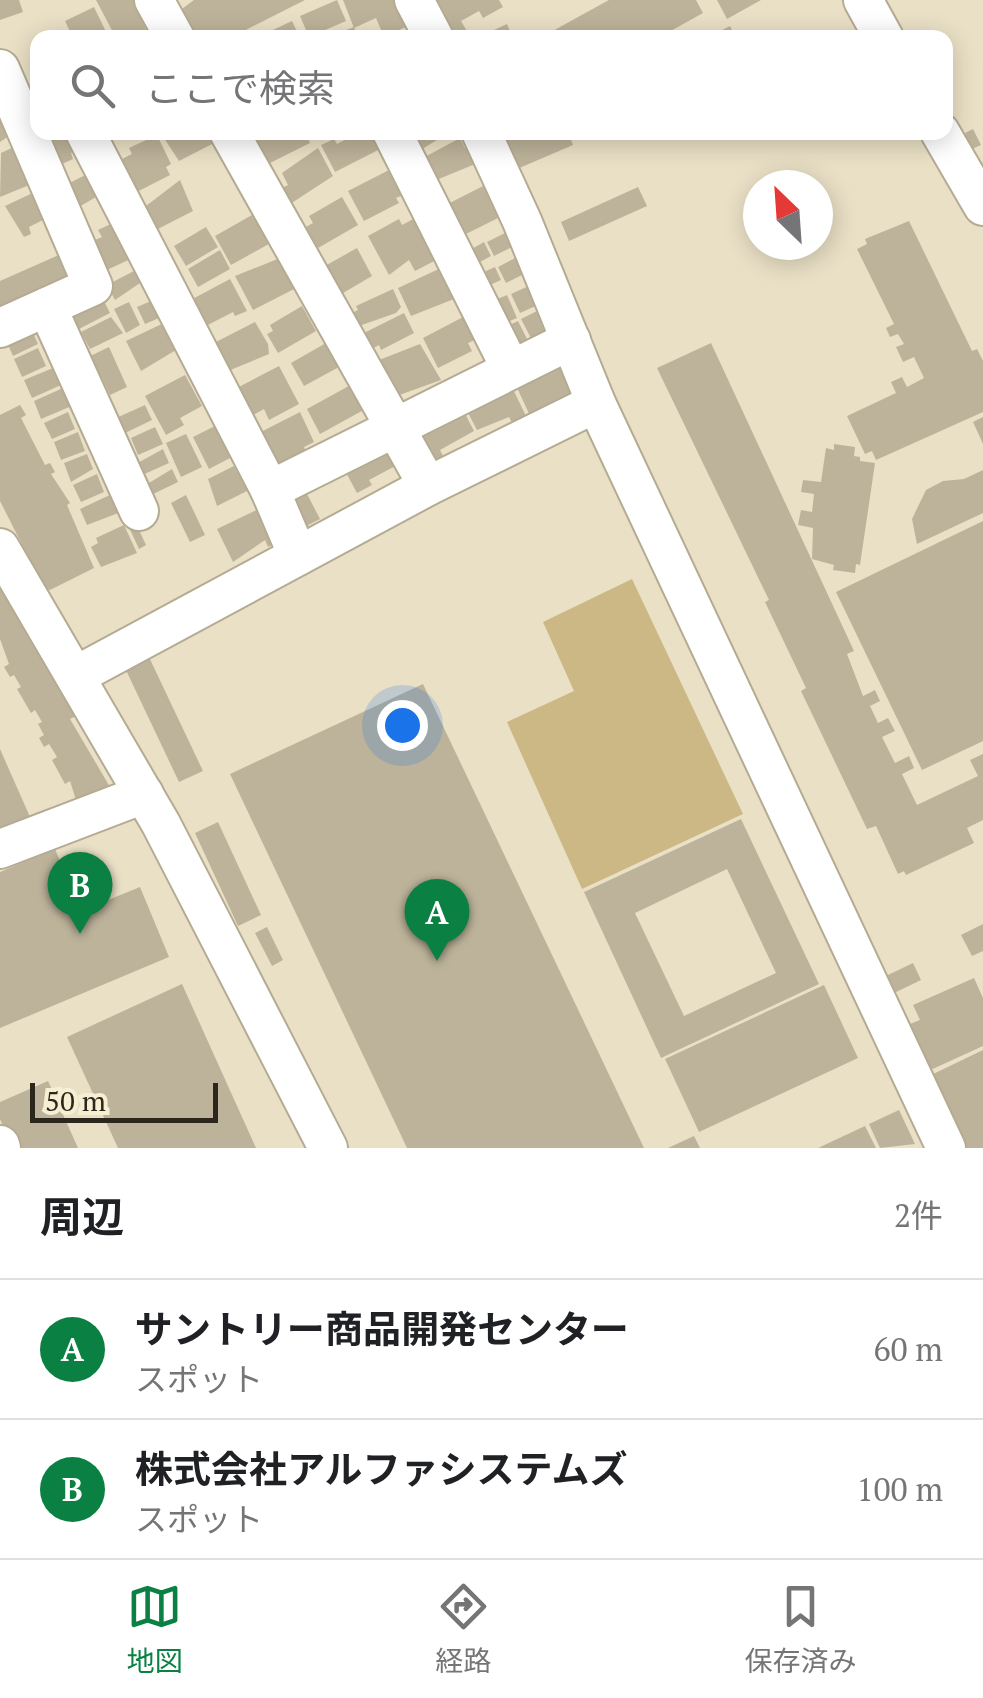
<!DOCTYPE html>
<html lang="ja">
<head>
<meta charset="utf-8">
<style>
	body { margin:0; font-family:"PT Serif","Noto Sans JP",serif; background:#f2f2f2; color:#202124 }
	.compass { position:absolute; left:743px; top:170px; width:90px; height:90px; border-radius:50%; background:#fff; box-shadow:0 5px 25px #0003; rotate:335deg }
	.scale { position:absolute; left:30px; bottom:25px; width:188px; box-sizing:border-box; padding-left:10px; border:5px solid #2b271d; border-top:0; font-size:28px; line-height:35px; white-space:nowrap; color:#2b271d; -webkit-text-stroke:8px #f8eed3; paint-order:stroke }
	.you { position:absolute; left:402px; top:725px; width:35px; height:35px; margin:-25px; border:8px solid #fff; border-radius:50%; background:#1a73e8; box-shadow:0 0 0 15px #1a73e833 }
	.badge { display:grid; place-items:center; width:65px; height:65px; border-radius:50%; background:#0b8043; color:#fff; font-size:32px; font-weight:700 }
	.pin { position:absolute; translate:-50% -82px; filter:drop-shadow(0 2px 5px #0008) }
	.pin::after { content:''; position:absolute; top:52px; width:35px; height:30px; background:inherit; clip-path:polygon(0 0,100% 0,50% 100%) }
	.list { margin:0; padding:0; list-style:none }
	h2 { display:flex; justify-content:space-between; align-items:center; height:130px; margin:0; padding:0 40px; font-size:42px }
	h2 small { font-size:32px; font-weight:400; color:#757577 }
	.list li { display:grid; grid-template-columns:65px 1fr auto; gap:30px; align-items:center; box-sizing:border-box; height:140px; padding:0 40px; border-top:2px solid #e0e0e0 }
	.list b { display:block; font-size:38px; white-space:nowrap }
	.list p { margin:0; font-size:32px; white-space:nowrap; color:#757577 }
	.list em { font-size:32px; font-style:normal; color:#757577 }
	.icon { flex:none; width:55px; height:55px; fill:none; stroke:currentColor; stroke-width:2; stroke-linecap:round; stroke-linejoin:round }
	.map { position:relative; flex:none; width:983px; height:1148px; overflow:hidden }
	.search { position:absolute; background:#fff; box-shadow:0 5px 25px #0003; left:30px; right:30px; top:30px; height:110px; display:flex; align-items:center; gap:25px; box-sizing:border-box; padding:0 35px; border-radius:20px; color:#757577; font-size:38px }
	.sheet { height:410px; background:#fff }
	nav { display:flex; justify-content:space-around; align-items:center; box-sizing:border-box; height:140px; border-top:2px solid #e0e0e0; background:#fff; font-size:28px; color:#757577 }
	nav a { display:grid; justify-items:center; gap:5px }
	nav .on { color:#0b8043 }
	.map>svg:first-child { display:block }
	.green { fill:#ccb884 }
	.building { fill:#bdb39a; fill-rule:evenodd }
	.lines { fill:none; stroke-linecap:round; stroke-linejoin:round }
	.minor-casing { stroke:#b4ab92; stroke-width:42 }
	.minor { stroke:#fff; stroke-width:38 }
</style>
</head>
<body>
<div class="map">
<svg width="983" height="1148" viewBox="0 0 983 1148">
	<rect width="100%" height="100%" fill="#eae0c6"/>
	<polygon class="green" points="632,579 743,814 582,889 507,722 574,691 543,622"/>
	<g class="building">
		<polygon points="0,0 19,0 23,12 0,20"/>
		<polygon points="96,0 145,0 134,6 149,35 116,38"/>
		<polygon points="194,0 305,0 230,38 188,38 175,14"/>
		<polygon points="337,0 346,21 309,37 300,16"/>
		<polygon points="343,0 394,0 406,27 384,37 376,18 354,28"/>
		<polygon points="437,0 499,0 503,7 483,18 479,11 461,21 471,38 445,38 438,15 444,13"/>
		<polygon points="609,0 696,0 703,13 658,38 540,38"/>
		<polygon points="717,0 761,0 727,19"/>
		<polygon points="94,7 109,38 73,38 65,21"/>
		<polygon points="292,21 300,38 256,38"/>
		<polygon points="507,24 513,38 477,38"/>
		<polygon points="730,26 736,38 707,38"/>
		<polygon points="354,27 358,38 328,38 328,37"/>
		<polygon points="0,113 12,123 4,128 9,136 0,142"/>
		<polygon points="973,129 981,145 972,149 965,133"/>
		<polygon points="48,132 71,132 79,149 71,153 73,159 47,171 32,140"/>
		<polygon points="160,132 217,132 220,140 179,161"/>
		<polygon points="250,132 305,132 310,143 262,167"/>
		<polygon points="360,132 374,132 382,148 335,172 321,145 334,139 337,144"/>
		<polygon points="404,132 450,132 414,154"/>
		<polygon points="511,132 568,132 573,145 517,169 504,141 513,137"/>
		<polygon points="157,135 171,164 166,167 170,175 129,196 116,162 132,154 129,148"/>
		<polygon points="460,138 465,148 471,144 480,162 434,181 423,158"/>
		<polygon points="20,144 39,181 0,197 1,153"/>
		<polygon points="318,148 333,176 287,206 278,190 288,185 282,173"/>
		<polygon points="391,169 403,195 396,198 399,203 364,221 348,191"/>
		<polygon points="93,171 103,193 65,215 60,188"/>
		<polygon points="180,180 193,211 154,231 142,209"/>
		<polygon points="489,183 502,216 454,240 438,209"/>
		<polygon points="638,187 647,206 569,241 561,222"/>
		<polygon points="39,190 51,216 29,227 31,234 24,237 5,206"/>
		<polygon points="342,197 358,225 318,248 306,227 313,223 309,216"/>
		<polygon points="259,211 276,240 231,265 215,236"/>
		<polygon points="419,216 440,258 415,271 409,260 389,275 368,236 399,219 402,225"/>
		<polygon points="121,219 137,256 94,276 81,246 102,237 98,230"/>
		<polygon points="909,221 972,351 977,349 983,361 983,412 876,460 872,451 865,454 847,416 896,393 891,382 902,377 907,387 924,378 914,357 903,362 896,347 904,344 898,334 890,337 886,328 894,324 857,249 867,244 865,239"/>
		<polygon points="206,227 218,247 186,266 174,246"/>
		<polygon points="509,231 516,245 494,256 487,242"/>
		<polygon points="484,242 491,256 469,268 461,255"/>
		<polygon points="357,248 372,276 338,296 325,266"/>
		<polygon points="220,250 230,269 198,287 188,269"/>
		<polygon points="61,254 72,277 0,310 0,281"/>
		<polygon points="285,256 300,286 253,310 235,276"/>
		<polygon points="519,256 528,272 506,283 498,267"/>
		<polygon points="443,267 454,299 411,316 398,288"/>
		<polygon points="495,267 501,280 479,290 473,277"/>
		<polygon points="134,271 140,283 115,300 107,285"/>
		<polygon points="230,279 247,311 235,316 233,312 204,327 185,303"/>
		<polygon points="531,285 540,304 520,313 511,294"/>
		<polygon points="393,289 401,307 396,313 359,326 352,313 358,310 356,306"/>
		<polygon points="101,295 110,313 79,329 70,310"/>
		<polygon points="507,295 517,318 498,326 488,303"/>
		<polygon points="158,298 166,315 145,324 137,307"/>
		<polygon points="129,302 140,325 126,333 114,309"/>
		<polygon points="302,306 316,331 278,353 267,334 273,331 270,325"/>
		<polygon points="541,309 548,323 543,326 547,335 533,342 521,319"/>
		<polygon points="404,313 414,333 381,350 379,345 368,351 360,335"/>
		<polygon points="467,315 479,338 468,343 472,351 438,368 423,338"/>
		<polygon points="111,317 123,333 90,349 81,332"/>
		<polygon points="168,321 181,347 141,371 126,341"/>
		<polygon points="518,321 530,345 517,351 499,330"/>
		<polygon points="255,322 268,344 269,354 228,371 214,343"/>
		<polygon points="30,326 38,344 13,356 5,338"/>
		<polygon points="326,343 339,367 304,386 291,363"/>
		<polygon points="711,343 854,651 847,654 863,696 875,690 880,701 870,706 878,723 888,718 895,731 882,737 895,763 909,756 914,768 902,774 917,805 978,776 970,760 983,754 983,820 967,828 974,843 906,875 904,871 898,874 876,826 867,829 801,691 806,688 765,602 769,600 657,368"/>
		<polygon points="420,344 441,380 391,398 374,362"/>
		<polygon points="109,347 127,387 110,395 102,378 94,382 84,359"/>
		<polygon points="38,348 46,366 22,377 14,359"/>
		<polygon points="563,365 576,394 531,418 513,379"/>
		<polygon points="279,366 299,404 269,420 264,409 251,416 237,388"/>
		<polygon points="53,368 61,385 32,398 24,380"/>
		<polygon points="185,375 202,406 180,418 184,425 166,435 145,396"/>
		<polygon points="356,382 369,407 320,434 307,409"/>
		<polygon points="510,383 527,418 513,425 509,417 477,430 464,405"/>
		<polygon points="63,388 74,405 41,419 34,401"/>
		<polygon points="460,404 474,431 440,450 444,458 431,464 415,435"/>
		<polygon points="20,405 26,415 21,418 45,465 50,463 55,472 51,474 70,503 67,505 94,568 50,590 44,588 0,501 0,415"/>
		<polygon points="145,405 152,420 121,435 114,419"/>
		<polygon points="68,412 75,429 52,439 44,423"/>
		<polygon points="300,412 314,442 304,447 306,452 274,468 257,434"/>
		<polygon points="983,417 983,444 973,422"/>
		<polygon points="215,426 230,458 209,469 193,437"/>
		<polygon points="155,427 163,444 138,455 131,438"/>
		<polygon points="78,432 85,451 61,460 54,442"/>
		<polygon points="186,434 202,467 181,477 166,443"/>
		<polygon points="390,442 401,463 369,480 372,485 357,493 343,467"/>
		<polygon points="834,444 855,447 854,456 860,457 860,461 875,463 860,565 856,564 855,573 833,570 834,565 812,559 813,528 798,525 801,510 812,512 814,494 801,492 803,480 821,482 826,448 834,450"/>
		<polygon points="163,449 169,463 140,476 134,465"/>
		<polygon points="87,454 93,469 71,482 64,463"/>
		<polygon points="234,466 237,472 244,469 253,488 217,506 208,479"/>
		<polygon points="172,469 178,482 149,496 144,486"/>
		<polygon points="983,470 983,513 917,544 912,519 926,490 943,481 964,479"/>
		<polygon points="97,474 104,492 81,502 73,485"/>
		<polygon points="306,492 320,519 293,533 276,500"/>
		<polygon points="112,494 121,512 87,525 80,509"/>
		<polygon points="186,495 205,535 190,542 171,503"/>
		<polygon points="265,506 281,540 268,547 265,540 233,562 217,529"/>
		<polygon points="134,519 146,545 139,549 127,523"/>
		<polygon points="983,521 983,741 922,770 836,592"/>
		<polygon points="124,525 137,553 101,567 91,547 98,543 96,538"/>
		<polygon points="0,578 76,716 70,719 110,787 78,806 70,781 65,784 52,760 57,757 49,744 44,747 39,738 44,735 38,724 42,722 35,710 31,713 17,689 21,687 14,675 10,677 4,667 9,664 0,639"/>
		<polygon points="148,655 203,771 179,782 124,666"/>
		<polygon points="423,684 644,1148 407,1148 230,774"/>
		<polygon points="0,749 34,826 0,840"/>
		<path d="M 741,819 L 819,984 L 661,1058 L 584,892 ZM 727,869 L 776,973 L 684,1016 L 635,913 Z"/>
		<polygon points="218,822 261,915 238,926 195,833"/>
		<polygon points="55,849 81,911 140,887 169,957 0,1028 0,872"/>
		<polygon points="983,924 983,951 972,956 961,935"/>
		<polygon points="267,927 283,960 272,966 255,933"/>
		<polygon points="913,963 921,980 894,993 886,976"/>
		<polygon points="974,978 983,998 983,1046 926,1072 905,1026 920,1020 913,1005"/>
		<polygon points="182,984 256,1148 118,1148 67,1037"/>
		<polygon points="824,985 858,1058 699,1132 665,1059"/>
		<polygon points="983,1050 983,1148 964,1148 929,1076"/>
		<polygon points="48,1081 78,1148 13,1148 0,1119 0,1102"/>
		<polygon points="899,1110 915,1144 880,1148 869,1124"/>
		<polygon points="865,1126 876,1148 818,1148"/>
		<polygon points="694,1136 700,1148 668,1148"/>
	</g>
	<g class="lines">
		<defs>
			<g id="minor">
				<polyline points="154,0 175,38"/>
				<polyline points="414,0 434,38"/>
				<polyline points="863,0 884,38"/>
				<polyline points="0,69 93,286 0,328"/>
				<polyline points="85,132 270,490 571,340"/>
				<polyline points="229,132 428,486"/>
				<polyline points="392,132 511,369"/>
				<polyline points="481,132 522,221 596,403 946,1148"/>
				<polyline points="940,132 983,206"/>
				<polyline points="47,307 139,511"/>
				<polyline points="270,490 298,556"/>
				<polyline points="0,548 161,824 328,1148"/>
				<polyline points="77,675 428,486 596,403"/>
				<polyline points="0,849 144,794"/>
				<polyline points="0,1145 1,1148"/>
			</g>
		</defs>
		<use href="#minor" class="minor-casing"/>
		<use href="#minor" class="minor"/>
	</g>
</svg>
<svg class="compass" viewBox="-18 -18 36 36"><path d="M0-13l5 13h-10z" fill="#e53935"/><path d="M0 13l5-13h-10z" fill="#757577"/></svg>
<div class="scale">50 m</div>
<div class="you"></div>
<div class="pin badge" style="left:437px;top:961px">A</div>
<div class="pin badge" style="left:80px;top:934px">B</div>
<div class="search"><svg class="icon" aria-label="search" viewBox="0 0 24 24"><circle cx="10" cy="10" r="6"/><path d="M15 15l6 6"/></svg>ここで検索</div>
</div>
<section class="sheet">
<h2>周辺<small>2件</small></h2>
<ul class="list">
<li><span class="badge">A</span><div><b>サントリー商品開発センター</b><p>スポット</p></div><em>60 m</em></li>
<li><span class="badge">B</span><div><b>株式会社アルファシステムズ</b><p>スポット</p></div><em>100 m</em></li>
</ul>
</section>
<nav>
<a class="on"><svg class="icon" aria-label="map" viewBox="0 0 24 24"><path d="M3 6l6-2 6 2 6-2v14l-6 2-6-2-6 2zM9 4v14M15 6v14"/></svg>地図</a>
<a><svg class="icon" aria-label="directions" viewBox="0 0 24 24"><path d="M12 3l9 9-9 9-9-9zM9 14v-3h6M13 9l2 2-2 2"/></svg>経路</a>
<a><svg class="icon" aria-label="saved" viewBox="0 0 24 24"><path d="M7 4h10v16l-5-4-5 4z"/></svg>保存済み</a>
</nav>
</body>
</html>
